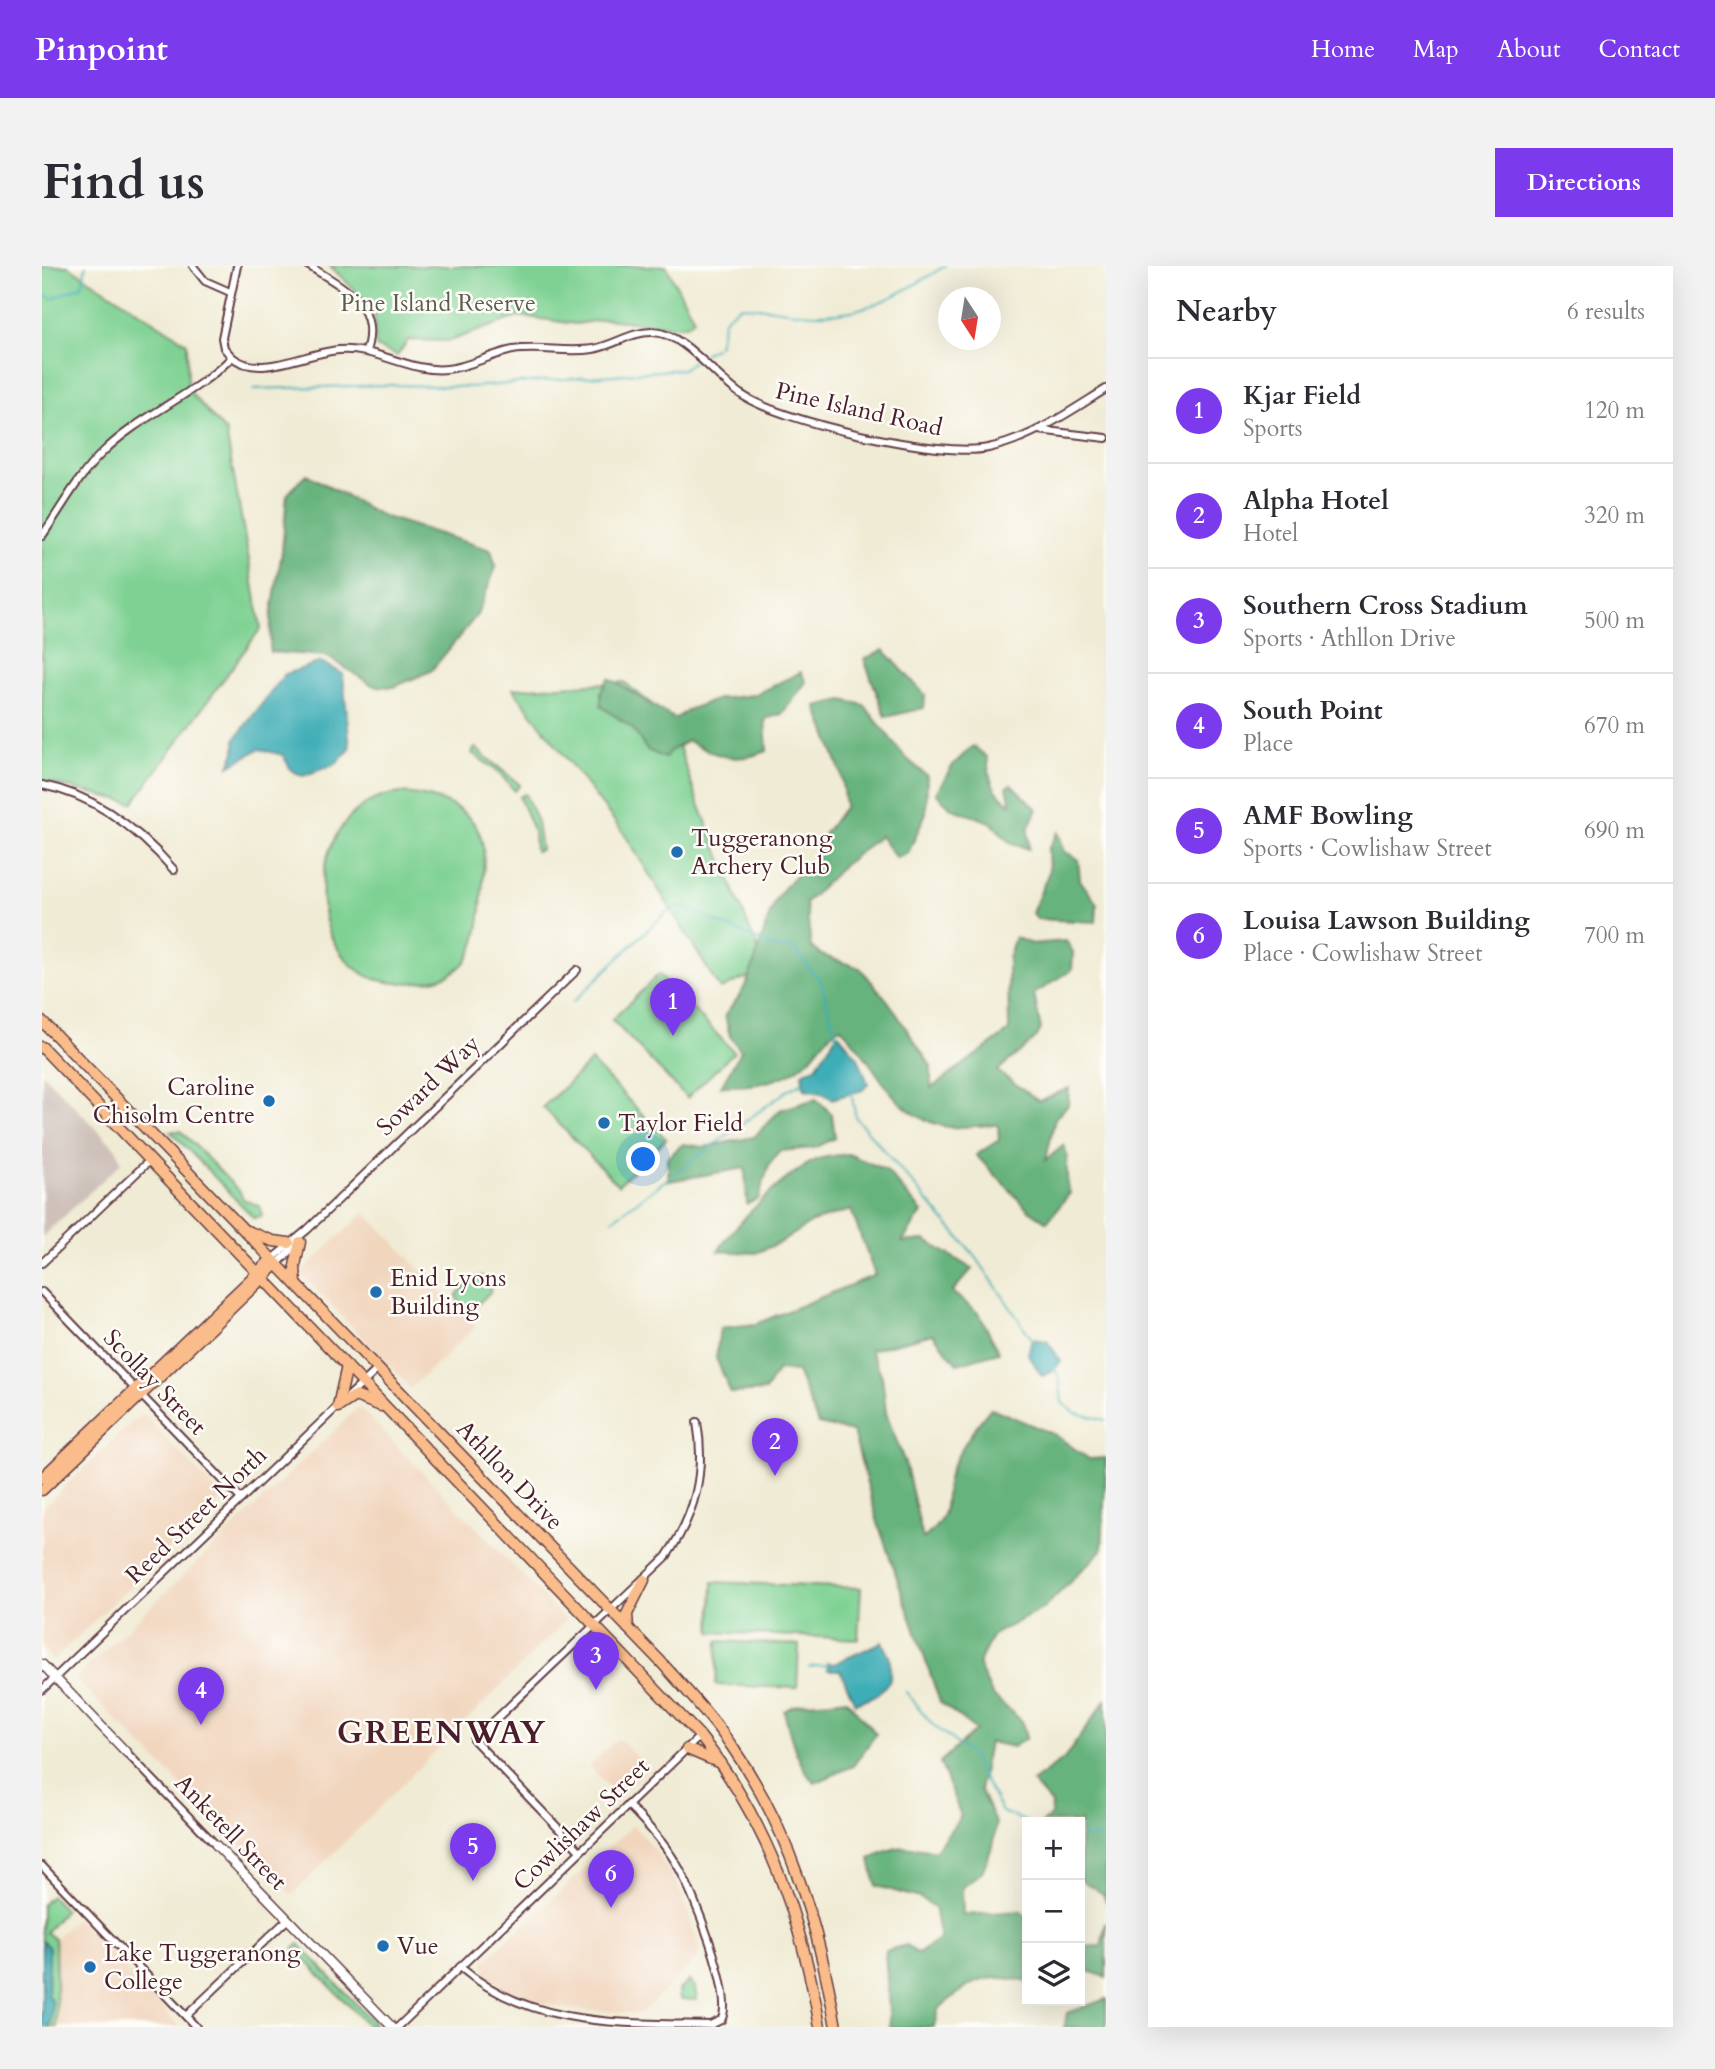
<!DOCTYPE html>
<html lang="en">
<head>
<meta charset="utf-8">
<style>
	body { margin:0; font-family:Cardo,serif; background:#f2f2f3; color:#2b2b33 }
	.controls { position:absolute; right:21px; bottom:21px; display:grid; overflow:hidden; border-radius:0px; box-shadow:0 7px 28px #0002 }
	.controls button { width:63px; height:63px; display:grid; place-items:center; padding:0; border:0; border-bottom:2px solid #e1e1e2; background:#fff; color:#2b2b33; font:35px sans-serif }
	.compass { position:absolute; left:896px; top:21px; width:63px; height:63px; border-radius:50%; background:#fff; box-shadow:0 7px 28px #0002; rotate:168deg }
	.you { position:absolute; left:602px; top:894px; width:24px; height:24px; margin:-18px; border:5px solid #fff; border-radius:50%; background:#1a73e8; box-shadow:0 0 0 10px #1a73e833 }
	.badge { display:grid; place-items:center; width:46px; height:46px; border-radius:50%; background:#7c3aed; color:#fff; font-size:23px; font-weight:700 }
	.pin { position:absolute; translate:-50% -58px; filter:drop-shadow(0 2px 4px #0008) }
	.pin::after { content:''; position:absolute; top:37px; width:24px; height:21px; background:inherit; clip-path:polygon(0 0,100% 0,50% 100%) }
	.list { margin:0; padding:0; list-style:none }
	h2 { display:flex; justify-content:space-between; align-items:center; height:91px; margin:0; padding:0 28px; font-size:30px }
	h2 small { font-size:23px; font-weight:400; color:#7c7c81 }
	.list li { display:grid; grid-template-columns:46px 1fr auto; gap:21px; align-items:center; box-sizing:border-box; height:105px; padding:0 28px; border-top:2px solid #e1e1e2 }
	.list b { display:block; font-size:26px; white-space:nowrap }
	.list p { margin:0; font-size:23px; white-space:nowrap; color:#7c7c81 }
	.list em { font-size:23px; font-style:normal; color:#7c7c81 }
	.icon { flex:none; width:38px; height:38px; fill:none; stroke:currentColor; stroke-width:2; stroke-linecap:round; stroke-linejoin:round }
	.map { position:relative; flex:none; width:1064px; height:1761px; overflow:hidden; border-radius:0px }
	header { display:flex; align-items:center; gap:42px; box-sizing:border-box; height:98px; padding:0 35px; background:#7c3aed; color:#fff }
	header strong { font-size:33px }
	nav { display:flex; gap:38px; margin-inline-start:auto; font-size:24px }
	.intro { display:flex; align-items:center; justify-content:space-between; box-sizing:border-box; height:168px; padding:0 42px }
	h1 { margin:0; font-size:49px }
	.button { padding:18px 32px; border-radius:0px; background:#7c3aed; color:#fff; font-size:24px; font-weight:700 }
	main { display:flex; gap:42px; padding:0 42px }
	aside { flex:1; background:#fff; border-radius:0px; box-shadow:0 7px 28px #0002 }
	.map>svg:first-child { display:block }
	.built { fill:#f1d5bd }
	.industrial { fill:#cec1ba }
	.green { fill:#7ed193; stroke:#64785f; stroke-width:2 }
	.forest { fill:#66b37d; stroke:#586954; stroke-width:2 }
	.water { fill:#3cadb6; stroke:#436670; stroke-width:2 }
	.lines { fill:none; stroke-linecap:round; stroke-linejoin:round }
	.stream { stroke:#3cadb6; stroke-width:2 }
	.minor-casing { stroke:#633e44; stroke-width:10 }
	.tertiary-casing { stroke:#633e44; stroke-width:11 }
	.primary-casing { stroke:#633e44; stroke-width:13 }
	.minor { stroke:#fff; stroke-width:6 }
	.tertiary { stroke:#fff; stroke-width:8 }
	.primary { stroke:#f9bc8a; stroke-width:10 }
	.poi-dot { fill:#1f6fb2; stroke:#fdfcf7; stroke-width:2.5 }
	.labels { text-anchor:middle; stroke-width:5; stroke-linejoin:round; paint-order:stroke }
	.park-label { font-size:24px; fill:#5c5d4f; stroke:#fdfcf7 }
	.street-label { font-size:24px; fill:#4a1f2b; stroke:#fdfcf7 }
	.poi-label { font-size:24px; fill:#4a1f2b; stroke:#fdfcf7; text-anchor:start }
	.district-label { font-size:32px; font-weight:bold; letter-spacing:2px; fill:#4a1f2b; stroke:#fdfcf7 }
</style>
</head>
<body>
<header>
<strong>Pinpoint</strong>
<nav><a>Home</a><a>Map</a><a>About</a><a>Contact</a></nav>
</header>
<div class="intro"><h1>Find us</h1><a class="button">Directions</a></div>
<main>
<div class="map">
<svg width="1064" height="1761" viewBox="0 0 1064 1761">
	<rect width="100%" height="100%" fill="#fdfcf7"/>
	<filter id="ink" filterUnits="userSpaceOnUse"><feTurbulence type="fractalNoise" baseFrequency=".0143" numOctaves="2"/><feDisplacementMap in="SourceGraphic" scale="14" xChannelSelector="R" yChannelSelector="G"/><feConvolveMatrix kernelMatrix="1 2 1 2 8 2 1 2 1" color-interpolation-filters="sRGB"/></filter>
	<filter id="wash" filterUnits="userSpaceOnUse"><feTurbulence type="fractalNoise" baseFrequency=".00686" numOctaves="4" result="noise"/><feDisplacementMap in="SourceGraphic" scale="28" xChannelSelector="R" yChannelSelector="G"/><feGaussianBlur stdDeviation="1.57" result="paint"/><feColorMatrix in="noise" values="0 0 0 0 0 0 0 0 0 0 0 0 0 0 0 0 0 1.4 0 .05"/><feComposite in="paint" operator="in"/></filter>
	<g filter="url(#wash)">
		<rect width="100%" height="100%" fill="#f0ebd4"/>
		<g class="built">
			<polygon points="323,946 433,1061 369,1122 258,1007"/>
			<polygon points="317,1141 524,1354 250,1629 33,1413"/>
			<polygon points="100,1147 181,1232 11,1394 0,1382 0,1242"/>
			<polygon points="576,1472 605,1501 576,1530 547,1500"/>
			<polygon points="591,1559 615,1587 638,1624 658,1682 656,1692 599,1747 531,1744 498,1737 467,1727 444,1710 442,1695"/>
			<polygon points="34,1652 138,1761 15,1761 13,1673"/>
		</g>
		<polygon class="industrial" points="0,807 75,884 79,897 0,971"/>
		<g class="green">
			<polygon points="0,0 26,0 145,77 146,124 184,166 219,362 91,537 0,515"/>
			<polygon points="288,0 624,0 652,53 645,59 628,60 564,53 534,58 478,50 407,75 366,74 355,90 334,81 332,43"/>
			<polygon points="582,416 627,452 654,531 724,703 678,723 583,569 471,423"/>
			<polygon points="433,482 478,519 473,525 456,506 430,487"/>
			<path d="M 359,527 C 392,529 436,541 441,581 C 443,596 441,613 440,629 C 436,687 428,716 361,717 C 253,719 255,535 359,527 Z"/>
			<polygon points="483,528 495,556 499,584 493,585 492,566 477,531"/>
			<polygon points="617,708 692,786 645,832 570,754"/>
			<polygon points="549,795 624,873 576,919 501,841"/>
			<polygon points="128,865 139,865 198,926 201,933 217,940 220,950 212,952"/>
			<polygon points="440,1010 449,1016 448,1026 431,1043 425,1042 415,1033 415,1028 433,1012"/>
			<polygon points="671,1316 819,1322 816,1373 669,1366"/>
			<polygon points="676,1375 757,1379 755,1422 674,1419"/>
			<polygon points="9,1630 23,1644 4,1666 13,1673 15,1761 5,1761 9,1756 10,1734 6,1729 7,1682 0,1675 0,1639"/>
			<polygon points="257,1678 332,1757 327,1761 252,1682"/>
			<polygon points="647,1715 653,1721 655,1734 638,1733 637,1724"/>
		</g>
		<g class="forest">
			<polygon points="264,208 340,250 449,284 454,301 435,349 389,405 352,421 332,420 284,390 228,386 229,351 240,286 245,229"/>
			<polygon points="842,384 883,429 882,442 844,451 822,393"/>
			<path d="M 759,406 L 764,416 L 740,448 L 723,453 L 725,485 C 692,498 678,491 646,475 L 628,485 L 623,492 L 605,484 L 590,462 L 559,440 L 559,426 L 567,412 L 633,453 L 648,443 L 676,433 L 712,429 Z"/>
			<path d="M 801,434 L 822,439 L 863,491 L 885,510 L 884,547 L 866,587 L 854,592 L 838,570 L 803,598 L 764,637 L 769,681 L 780,689 L 818,702 L 846,735 L 889,800 L 889,822 L 967,765 L 966,692 L 973,671 L 989,678 L 1024,675 L 1031,686 L 1030,704 L 992,728 L 999,763 L 994,772 L 955,805 L 997,835 L 1027,822 L 1026,839 L 1013,852 L 1004,894 L 1022,879 C 1029,895 1021,910 1028,927 L 1005,956 L 987,944 L 934,889 L 957,874 L 956,859 C 939,858 917,864 901,860 C 845,847 836,796 798,761 C 784,769 778,782 767,793 C 744,817 710,821 679,820 L 699,785 L 688,770 L 683,749 C 689,741 697,732 702,722 C 727,674 718,627 772,597 L 781,570 L 803,540 L 799,507 L 774,440 Z"/>
			<path d="M 931,480 L 945,491 C 947,513 950,526 969,538 L 965,521 L 969,518 L 995,543 L 986,563 L 987,583 L 967,576 L 949,556 L 910,543 L 894,527 L 911,499 Z"/>
			<polygon points="1016,566 1023,586 1036,593 1038,614 1055,638 1054,656 995,653 990,647 1007,606 1006,583"/>
			<polygon points="774,833 790,848 793,872 772,882 737,885 727,899 716,933 705,938 703,902 627,915 625,892 641,878 662,881 712,871 738,844"/>
			<path d="M 806,888 L 844,904 L 880,946 L 860,976 L 883,974 L 930,1003 L 910,1026 L 937,1048 L 957,1086 L 915,1098 L 891,1068 L 828,1084 L 840,1110 L 844,1147 L 864,1200 L 881,1273 C 916,1245 896,1233 910,1201 C 920,1180 933,1160 949,1142 L 1013,1169 L 1047,1193 L 1064,1192 L 1060,1284 L 1002,1342 L 951,1369 L 936,1398 L 950,1429 L 980,1455 L 984,1472 L 971,1481 L 947,1476 L 938,1523 L 954,1558 L 952,1576 L 940,1606 L 920,1622 L 921,1649 L 978,1645 L 985,1651 L 985,1716 C 941,1705 929,1717 896,1743 L 892,1761 L 848,1761 L 843,1685 L 864,1679 L 876,1688 L 898,1673 L 892,1641 L 878,1632 L 834,1620 L 828,1593 C 856,1578 863,1580 893,1585 L 919,1550 L 898,1496 L 934,1464 L 898,1436 L 836,1257 L 811,1166 L 776,1158 L 755,1106 L 736,1104 L 723,1125 L 689,1127 L 674,1092 L 678,1062 L 714,1058 L 833,1009 L 809,944 L 770,956 L 741,975 L 714,987 L 676,985 C 695,956 742,909 774,894 C 783,890 796,890 806,888 Z"/>
			<path d="M 804,1433 L 834,1468 L 811,1500 L 773,1517 C 754,1496 749,1472 742,1445 C 762,1433 780,1438 804,1433 Z"/>
			<polygon points="1064,1434 1064,1636 1061,1628 1038,1613 1038,1556 1001,1556 1009,1549 1010,1538 990,1516 1022,1493"/>
			<polygon points="1064,1656 1064,1711 1038,1702 1038,1681 1059,1680"/>
			<polygon points="1064,1733 1064,1761 1022,1761 1025,1747"/>
		</g>
		<g class="water">
			<polygon points="279,396 301,408 308,483 294,498 261,510 249,504 241,489 217,483 187,500 193,486 193,473 243,408"/>
			<polygon points="796,767 816,792 826,817 821,824 790,833 779,826 762,823 760,807 774,801"/>
			<polygon points="990,1073 1005,1075 1019,1095 1011,1105 1000,1110 986,1088"/>
			<polygon points="840,1376 848,1393 848,1414 835,1429 813,1437 798,1404 786,1404 785,1397 792,1398"/>
			<polygon points="0,1675 7,1682 6,1729 10,1734 9,1757 5,1761 0,1761"/>
		</g>
		<g class="lines">
			<g class="stream">
				<polyline points="0,27 9,33 40,20 44,0"/>
				<path d="M 676,80 L 682,54 L 697,40 C 723,40 748,47 773,48 C 825,50 862,26 903,0"/>
				<polyline points="663,87 673,82"/>
				<polyline points="211,123 349,119 430,121 641,103 652,95"/>
				<polyline points="531,736 622,648 633,641 643,642 737,683 750,681 779,716 795,773"/>
				<polyline points="809,826 814,852 934,991 990,1073"/>
				<polyline points="571,953 746,824 760,817"/>
				<polyline points="1012,1103 1017,1110 1020,1137 1034,1147 1064,1154"/>
				<polyline points="767,1401 787,1399"/>
				<polyline points="864,1426 890,1458 928,1488 960,1546 985,1556"/>
				<polyline points="1038,1570 1064,1573"/>
			</g>
		</g>
	</g>
	<g filter="url(#ink)">
		<g class="lines">
			<defs>
				<g id="minor">
					<polyline points="151,0 163,15 188,26"/>
					<path d="M 267,0 C 301,21 339,39 324,85"/>
					<polyline points="190,91 182,82 180,72 195,0"/>
					<polyline points="996,164 1064,172"/>
					<path d="M 0,270 C 19,243 36,210 60,187 C 98,149 152,130 190,91 C 218,114 265,86 297,84 C 335,81 369,107 405,103 C 428,101 449,88 471,84 C 498,80 524,87 551,83 C 571,80 590,65 611,66 C 643,67 673,112 700,129 C 740,156 899,192 946,182 C 989,173 1027,146 1064,123"/>
					<path d="M 0,519 C 53,529 97,564 132,604"/>
					<polyline points="230,993 265,964 535,704"/>
					<polyline points="0,997 108,894"/>
					<polyline points="235,998 257,977"/>
					<polyline points="0,1026 199,1233"/>
					<polyline points="307,1130 336,1103"/>
					<polyline points="0,1424 296,1140"/>
					<polyline points="85,1487 174,1579"/>
					<path d="M 538,1585 L 432,1474 L 624,1291 C 653,1249 664,1207 655,1156"/>
					<polyline points="0,1600 154,1761"/>
					<path d="M 418,1701 C 489,1761 576,1757 668,1759 L 679,1754 C 694,1733 649,1620 634,1597 C 621,1575 604,1557 586,1539"/>
					<polyline points="144,1750 246,1653"/>
					<polyline points="356,1761 658,1470"/>
				</g>
				<g id="tertiary">
					<polyline points="0,1398 85,1487"/>
					<polyline points="174,1579 350,1761"/>
				</g>
				<g id="primary">
					<path d="M 0,755 L 619,1396 C 644,1424 670,1451 691,1482 C 749,1566 777,1662 794,1761"/>
					<path d="M 0,781 L 658,1470 C 726,1556 760,1654 778,1761"/>
					<polyline points="205,965 231,975 247,977"/>
					<polyline points="254,1018 253,1000 258,976"/>
					<polyline points="296,1140 305,1100"/>
					<polyline points="296,1141 313,1130 339,1140"/>
					<polyline points="0,1212 230,993"/>
					<polyline points="0,1224 235,998"/>
					<polyline points="586,1362 585,1348 602,1314"/>
					<polyline points="645,1483 678,1497"/>
				</g>
			</defs>
			<use href="#minor" class="minor-casing"/>
			<use href="#tertiary" class="tertiary-casing"/>
			<use href="#primary" class="primary-casing"/>
			<use href="#minor" class="minor"/>
			<use href="#tertiary" class="tertiary"/>
			<use href="#primary" class="primary"/>
		</g>
	</g>
	<g class="poi-dot">
		<circle cx="635" cy="586" r="7"/>
		<circle cx="227" cy="835" r="7"/>
		<circle cx="562" cy="857" r="7"/>
		<circle cx="334" cy="1026" r="7"/>
		<circle cx="341" cy="1680" r="7"/>
		<circle cx="48" cy="1701" r="7"/>
	</g>
	<g class="labels">
		<g class="park-label">
			<text x="396" y="45">Pine Island Reserve</text>
		</g>
		<g class="street-label">
			<text transform="translate(817 143) rotate(13)" y="8">Pine Island Road</text>
			<text transform="translate(386 819) rotate(-44)" y="8">Soward Way</text>
			<text transform="translate(113 1116) rotate(46)" y="8">Scollay Street</text>
			<text transform="translate(468 1209) rotate(46)" y="8">Athllon Drive</text>
			<text transform="translate(154 1249) rotate(-44)" y="8">Reed Street North</text>
			<text transform="translate(539 1558) rotate(-44)" y="8">Cowlishaw Street</text>
			<text transform="translate(189 1566) rotate(46)" y="8">Anketell Street</text>
		</g>
		<g class="poi-label">
			<text x="649" y="580">Tuggeranong<tspan x="649" dy="28">Archery Club</tspan></text>
			<text x="213" y="829" text-anchor="end">Caroline<tspan x="213" dy="28">Chisolm Centre</tspan></text>
			<text x="576" y="865">Taylor Field</text>
			<text x="348" y="1020">Enid Lyons<tspan x="348" dy="28">Building</tspan></text>
			<text x="355" y="1688">Vue</text>
			<text x="62" y="1695">Lake Tuggeranong<tspan x="62" dy="28">College</tspan></text>
		</g>
		<g class="district-label">
			<text x="400" y="1477">GREENWAY</text>
		</g>
	</g>
</svg>
<div class="controls">
<button>+</button>
<button>−</button>
<button><svg class="icon" aria-label="layers" viewBox="0 0 24 24"><path d="M12 4l9 5-9 5-9-5zM3 14l9 5 9-5"/></svg></button>
</div>
<svg class="compass" viewBox="-18 -18 36 36"><path d="M0-13l5 13h-10z" fill="#e53935"/><path d="M0 13l5-13h-10z" fill="#7c7c81"/></svg>
<div class="you"></div>
<div class="pin badge" style="left:631px;top:770px">1</div>
<div class="pin badge" style="left:733px;top:1210px">2</div>
<div class="pin badge" style="left:554px;top:1424px">3</div>
<div class="pin badge" style="left:159px;top:1459px">4</div>
<div class="pin badge" style="left:431px;top:1615px">5</div>
<div class="pin badge" style="left:569px;top:1642px">6</div>
</div>
<aside>
<h2>Nearby<small>6 results</small></h2>
<ul class="list">
<li><span class="badge">1</span><div><b>Kjar Field</b><p>Sports</p></div><em>120 m</em></li>
<li><span class="badge">2</span><div><b>Alpha Hotel</b><p>Hotel</p></div><em>320 m</em></li>
<li><span class="badge">3</span><div><b>Southern Cross Stadium</b><p>Sports · Athllon Drive</p></div><em>500 m</em></li>
<li><span class="badge">4</span><div><b>South Point</b><p>Place</p></div><em>670 m</em></li>
<li><span class="badge">5</span><div><b>AMF Bowling</b><p>Sports · Cowlishaw Street</p></div><em>690 m</em></li>
<li><span class="badge">6</span><div><b>Louisa Lawson Building</b><p>Place · Cowlishaw Street</p></div><em>700 m</em></li>
</ul>
</aside>
</main>
</body>
</html>
